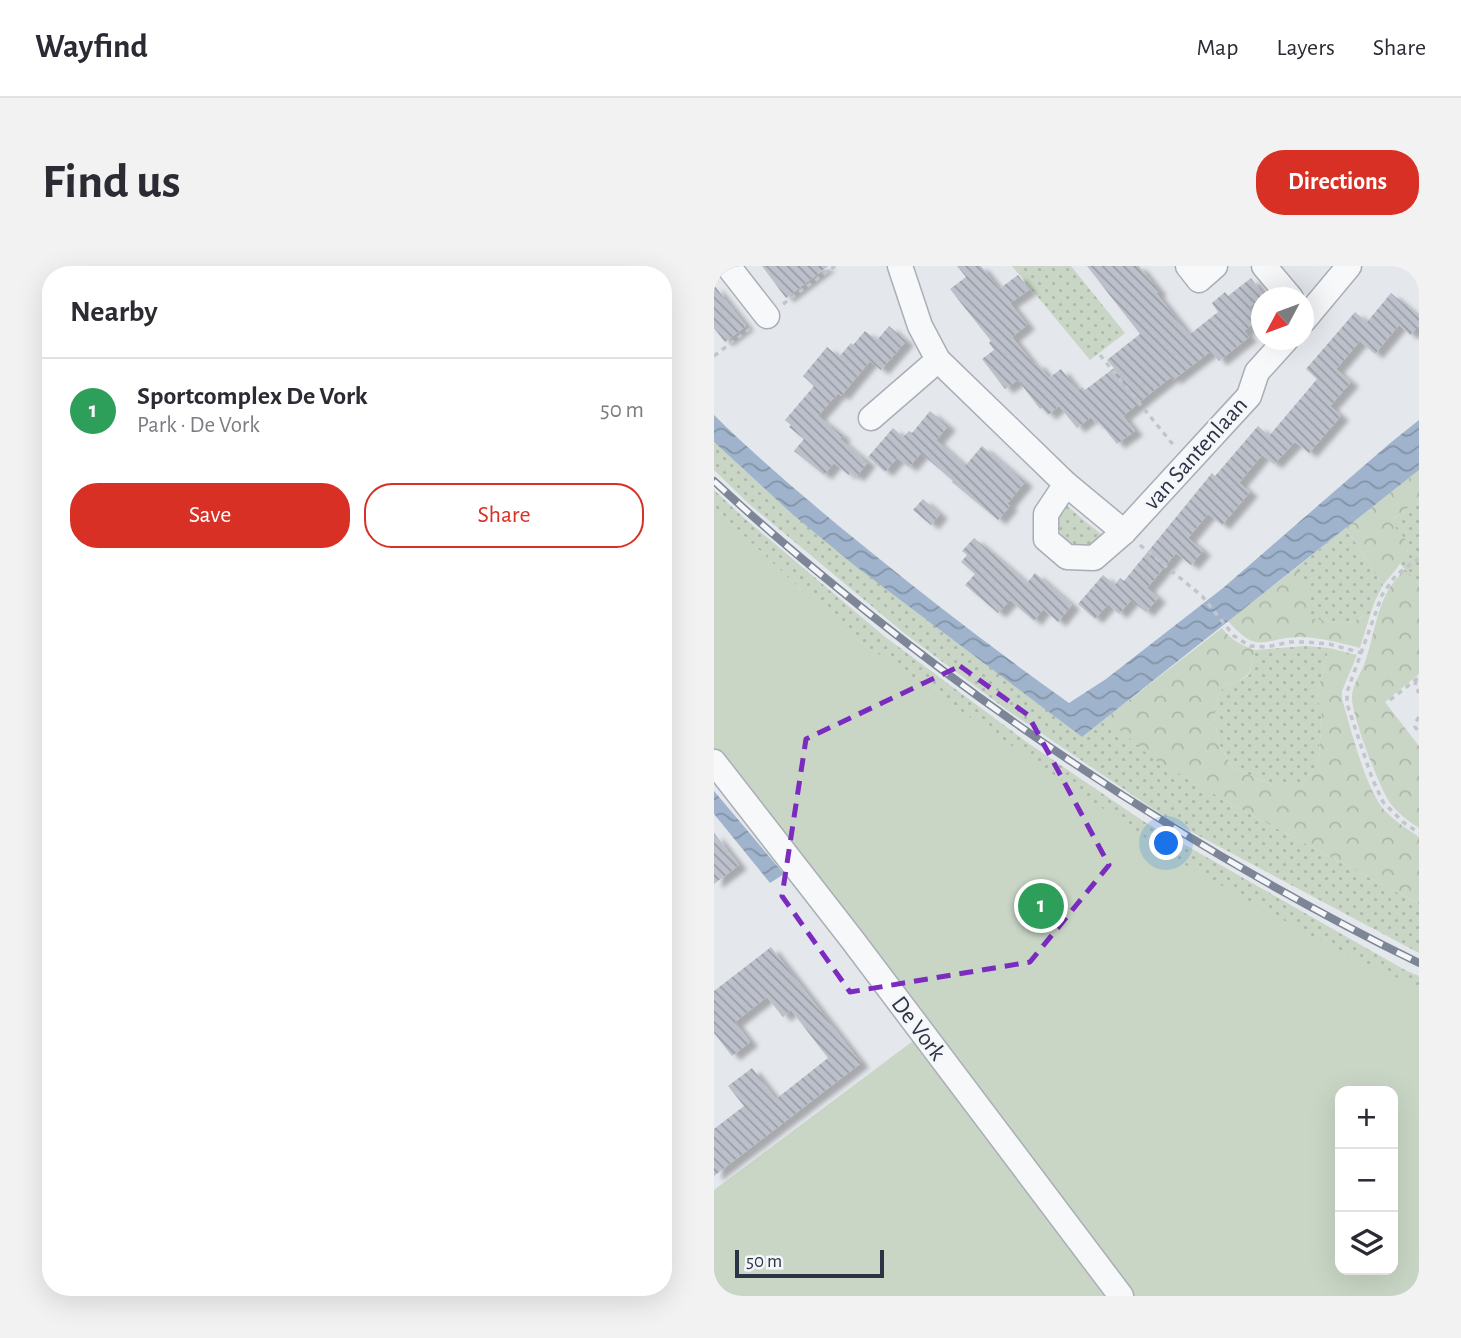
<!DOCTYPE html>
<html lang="en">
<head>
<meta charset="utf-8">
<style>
	body { margin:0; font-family:"Alegreya Sans",sans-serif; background:#f2f2f3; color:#2b2b33 }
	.controls { position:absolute; right:21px; bottom:21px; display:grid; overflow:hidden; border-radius:14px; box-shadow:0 7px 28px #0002 }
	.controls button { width:63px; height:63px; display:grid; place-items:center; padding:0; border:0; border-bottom:2px solid #e1e1e2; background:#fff; color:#2b2b33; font:35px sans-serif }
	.compass { position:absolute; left:537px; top:21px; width:63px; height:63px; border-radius:50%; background:#fff; box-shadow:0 7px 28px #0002; rotate:229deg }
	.scale { position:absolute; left:21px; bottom:18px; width:149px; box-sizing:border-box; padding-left:7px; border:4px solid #2b3445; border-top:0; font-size:19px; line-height:24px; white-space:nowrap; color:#2b3445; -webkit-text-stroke:5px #f4f6f9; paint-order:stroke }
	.you { position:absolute; left:453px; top:578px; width:24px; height:24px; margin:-18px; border:5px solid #fff; border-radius:50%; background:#1a73e8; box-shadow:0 0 0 10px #1a73e833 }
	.badge { display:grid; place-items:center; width:46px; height:46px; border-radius:50%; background:#d93025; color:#fff; font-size:23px; font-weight:700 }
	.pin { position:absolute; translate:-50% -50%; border:4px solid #fff; box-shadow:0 2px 7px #0006 }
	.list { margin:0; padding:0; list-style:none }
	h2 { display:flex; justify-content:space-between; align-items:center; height:91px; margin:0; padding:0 28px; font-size:30px }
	h2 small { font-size:23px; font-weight:400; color:#7c7c81 }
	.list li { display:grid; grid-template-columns:46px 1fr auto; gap:21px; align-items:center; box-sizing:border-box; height:105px; padding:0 28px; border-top:2px solid #e1e1e2 }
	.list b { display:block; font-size:26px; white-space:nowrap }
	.list p { margin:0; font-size:23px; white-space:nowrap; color:#7c7c81 }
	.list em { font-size:23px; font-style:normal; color:#7c7c81 }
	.actions { display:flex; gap:14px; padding:21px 28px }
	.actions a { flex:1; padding:16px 0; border:2px solid #d93025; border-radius:28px; text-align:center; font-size:24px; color:#d93025 }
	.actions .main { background:#d93025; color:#fff }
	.icon { flex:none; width:38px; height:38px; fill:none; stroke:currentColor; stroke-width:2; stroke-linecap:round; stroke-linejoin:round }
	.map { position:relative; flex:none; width:705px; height:1030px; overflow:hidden; border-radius:28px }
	header { display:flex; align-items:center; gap:42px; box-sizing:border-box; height:98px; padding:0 35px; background:#fff; border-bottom:2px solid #e1e1e2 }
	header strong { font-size:33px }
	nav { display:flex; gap:38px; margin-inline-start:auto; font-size:24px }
	.intro { display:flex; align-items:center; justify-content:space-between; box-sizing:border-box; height:168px; padding:0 42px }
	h1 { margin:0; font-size:49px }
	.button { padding:18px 32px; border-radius:28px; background:#d93025; color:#fff; font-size:24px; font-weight:700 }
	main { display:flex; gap:42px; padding:0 42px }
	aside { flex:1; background:#fff; border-radius:28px; box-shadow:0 7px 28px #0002 }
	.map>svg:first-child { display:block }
	.grass { fill:url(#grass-dots) }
	.forest { fill:url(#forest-crowns) }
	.park { fill:#c9d6c5; fill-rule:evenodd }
	.water { fill:url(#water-waves) }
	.building { fill:url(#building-back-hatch); filter:url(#shadow) }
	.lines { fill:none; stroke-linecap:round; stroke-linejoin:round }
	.minor-casing { stroke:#a9aeb7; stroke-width:27 }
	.path { stroke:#c2c5cb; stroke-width:3.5; stroke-dasharray:5 5; stroke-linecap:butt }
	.minor { stroke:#f7f8fa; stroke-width:24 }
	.rail-casing { stroke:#7d8696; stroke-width:8 }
	.rail { stroke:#f4f6f9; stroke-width:5; stroke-dasharray:16; stroke-linecap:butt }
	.marked { fill:none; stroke:#7b2cbf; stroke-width:5; stroke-dasharray:14 9; stroke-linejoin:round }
	.labels { text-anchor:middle; stroke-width:5; stroke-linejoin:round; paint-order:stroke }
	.street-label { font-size:24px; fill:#2b3445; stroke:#f4f6f9 }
</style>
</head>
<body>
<header>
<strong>Wayfind</strong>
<nav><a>Map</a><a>Layers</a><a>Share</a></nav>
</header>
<div class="intro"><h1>Find us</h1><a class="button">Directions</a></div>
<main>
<aside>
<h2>Nearby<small></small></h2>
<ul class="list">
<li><span class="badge" style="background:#2e9e5b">1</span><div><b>Sportcomplex De Vork</b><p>Park · De Vork</p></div><em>50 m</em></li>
</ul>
<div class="actions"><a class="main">Save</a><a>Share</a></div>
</aside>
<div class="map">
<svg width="705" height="1030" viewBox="0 0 705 1030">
	<defs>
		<pattern id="grass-dots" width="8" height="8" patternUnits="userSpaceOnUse" patternTransform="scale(1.75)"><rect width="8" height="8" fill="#c9d6c5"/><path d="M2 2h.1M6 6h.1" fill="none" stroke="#adb8ab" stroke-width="1.8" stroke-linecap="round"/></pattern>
		<pattern id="forest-crowns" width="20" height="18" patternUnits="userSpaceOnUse" patternTransform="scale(1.75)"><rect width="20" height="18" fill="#c9d6c5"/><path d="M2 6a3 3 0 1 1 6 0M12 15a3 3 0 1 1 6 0" fill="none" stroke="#adb8ab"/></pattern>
		<pattern id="water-waves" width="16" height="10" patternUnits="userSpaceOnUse" patternTransform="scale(1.75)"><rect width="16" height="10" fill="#9fb4cc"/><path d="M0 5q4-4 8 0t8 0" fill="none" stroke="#8293a7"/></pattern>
		<pattern id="building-back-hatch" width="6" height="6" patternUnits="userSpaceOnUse" patternTransform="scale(1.75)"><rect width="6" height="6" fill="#bbc0ca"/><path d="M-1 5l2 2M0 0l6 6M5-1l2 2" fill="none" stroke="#989da6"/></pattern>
		<filter id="shadow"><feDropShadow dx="8" dy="4.5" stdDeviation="2" flood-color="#0004"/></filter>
	</defs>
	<rect width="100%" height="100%" fill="#e4e7ec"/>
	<g class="grass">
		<polygon points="298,0 357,0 411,67 376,94"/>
		<polygon points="0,176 77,247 368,471 392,452 439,492 519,539 705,638 705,687 457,555 293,444 190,367 35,238 0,204"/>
		<polygon points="0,224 29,251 170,370 314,477 429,555 691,704 705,710 705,750 605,697 128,363 0,241"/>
		<polygon points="705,233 705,319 686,298 694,284 676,256"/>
		<path d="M 350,237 L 372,256 L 391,271 C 387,274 381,279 376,281 C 357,288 347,271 342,256 Z"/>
		<polygon points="632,262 669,319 660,337 656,349 651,349 632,359 596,352 595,338 582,302"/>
		<polygon points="592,380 615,382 603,428 608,449 604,498 587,520 561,520 519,502 505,478 500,451 504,430 510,420 525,415 535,409 541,384"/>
	</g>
	<g class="forest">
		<path d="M 705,204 L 705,233 L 676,256 C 681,262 693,272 694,280 C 695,289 675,312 669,319 L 632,262 Z"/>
		<path d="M 582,302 L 595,322 L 597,352 L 632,359 L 651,349 L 656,349 L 646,382 C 627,377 605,371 585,371 C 548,372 545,390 514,355 Z"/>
		<path d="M 691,303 L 705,319 L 705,408 L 671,436 L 705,480 L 705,562 C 694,555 684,547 676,537 C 666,523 637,448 638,431 C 638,419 647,408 651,396 C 660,371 662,342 677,320 C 681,314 686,309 691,303 Z"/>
		<path d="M 508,362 C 517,374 527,379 541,384 L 535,408 L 525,415 L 510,420 L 504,430 L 500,451 L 505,478 L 519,502 L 561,520 L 587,520 L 604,498 L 608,450 L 603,428 L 615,382 L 643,389 L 628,425 L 628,433 C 636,460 652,525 671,545 C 681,555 693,563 705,571 L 705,638 L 519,539 L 438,492 L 392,452 Z"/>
	</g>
	<path class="park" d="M 0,241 L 128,363 L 452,586 L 476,602 L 614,679 L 705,722 L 705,1030 L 0,1030 L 0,924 L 207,769 L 0,497 ZM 626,825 L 679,825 L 679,1004 L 626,1004 Z"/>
	<g class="water">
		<path d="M 0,149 C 48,196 100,240 152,282 C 218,336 286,388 355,437 L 392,413 L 509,322 L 675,178 L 705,154 L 705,204 L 368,471 L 140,299 L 77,247 L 0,176 Z"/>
		<polygon points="0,525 70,608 56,617 0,548"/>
	</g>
	<g class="building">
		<polygon points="48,0 114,0 72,32"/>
		<polygon points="243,0 267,0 285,23 304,9 315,24 296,37 313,59 298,71 320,99 323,97 335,112 347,103 364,125 368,121 371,124 400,102 393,94 426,68 373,0 425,0 445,25 442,27 475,69 504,46 498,37 511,26 514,30 537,12 550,30 535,41 545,53 530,65 535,71 505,95 497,85 459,114 457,111 433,130 409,150 421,165 403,178 385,156 382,158 377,151 363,162 345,140 334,149 328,142 326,143 304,114 291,123 268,93 280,84 275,77 277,75 236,23 252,11"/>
		<polygon points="0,19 32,60 11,76 0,62"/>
		<polygon points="677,27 705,51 705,60 696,69 685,59 661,88 646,75 622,103 637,116 616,140 627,150 595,187 581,176 560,198 548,189 525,217 536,226 508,259 494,248 474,272 489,285 477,299 462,287 433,322 444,332 432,346 417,334 405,348 394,338 381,353 364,338 389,309 401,319 406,312 410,315 498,207 501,210 544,160 555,170 603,113 592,103 641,46 653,56"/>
		<polygon points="175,60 192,75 167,104 156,95 127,130 124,127 104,150 129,170 126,173 154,196 142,211 136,206 135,209 120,197 110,209 80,185 90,173 75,161 77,159 71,154 100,120 89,110 113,81 125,91 137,77 139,79 151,65 163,74"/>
		<polygon points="216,145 234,160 222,174 251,200 268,180 311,216 293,238 296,240 284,254 238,216 239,215 207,187 195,201 183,192 171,206 154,191 179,162 189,171 195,165 198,167"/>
		<polygon points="209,233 226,248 217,259 199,244"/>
		<polygon points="260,272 313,317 321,307 358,339 344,356 329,343 320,355 296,334 284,347 251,319 261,308 247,296 253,289 248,285"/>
		<polygon points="0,567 25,599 0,618"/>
		<polygon points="57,681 147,797 0,910 0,863 30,840 14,820 38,802 62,833 114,792 77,744 69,751 53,731 21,756 36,776 18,790 0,767 0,725"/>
	</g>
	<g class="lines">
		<defs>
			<g id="minor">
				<polyline points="14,0 53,50"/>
				<polyline points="186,0 206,60 224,94 352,218 332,248 332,273 353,291 380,292 410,266 535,130 543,106 572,74"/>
				<polyline points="474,0 485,14 501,0"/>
				<polyline points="550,0 577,32"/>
				<polyline points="590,54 635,0"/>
				<polyline points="157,152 224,94"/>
				<polyline points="352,218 410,266"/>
				<polyline points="0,496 137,672 407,1030"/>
			</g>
		</defs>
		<use href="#minor" class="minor-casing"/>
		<g class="path">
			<polyline points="69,38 121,0"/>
			<polyline points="386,89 461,181"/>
			<polyline points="0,90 37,62"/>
			<polyline points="426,279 488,330 520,370 536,380 552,381 576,376 592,376 615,378 648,387"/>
			<polyline points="705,292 682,309 668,329 633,426 633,438 658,512 669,536 689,556 705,567"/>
			<polyline points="702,414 701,420 705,427"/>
			<polyline points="676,434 705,411"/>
			<polyline points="705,451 701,457 701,461 705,466"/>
		</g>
		<use href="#minor" class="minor"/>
		<defs>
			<path id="rail" d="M 0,215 C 50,262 103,306 157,349 C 327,484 510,601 705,697"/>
		</defs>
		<use href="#rail" class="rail-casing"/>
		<use href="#rail" class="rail"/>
	</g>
	<path class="marked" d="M 246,400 L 314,449 L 395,599 L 316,696 L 136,726 L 68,630 L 92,473 Z"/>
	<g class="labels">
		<g class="street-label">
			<text transform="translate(481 187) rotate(-48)" y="8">van Santenlaan</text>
			<text transform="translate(205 762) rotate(53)" y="8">De Vork</text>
		</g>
	</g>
</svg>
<div class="controls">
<button>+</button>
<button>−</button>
<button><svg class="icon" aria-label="layers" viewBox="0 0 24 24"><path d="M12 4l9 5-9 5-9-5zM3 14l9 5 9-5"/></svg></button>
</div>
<svg class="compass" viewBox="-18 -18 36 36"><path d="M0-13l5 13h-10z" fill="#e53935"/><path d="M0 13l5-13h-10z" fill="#7c7c81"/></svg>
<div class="scale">50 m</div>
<div class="you"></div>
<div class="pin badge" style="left:327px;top:640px;background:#2e9e5b">1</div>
</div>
</main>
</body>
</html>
